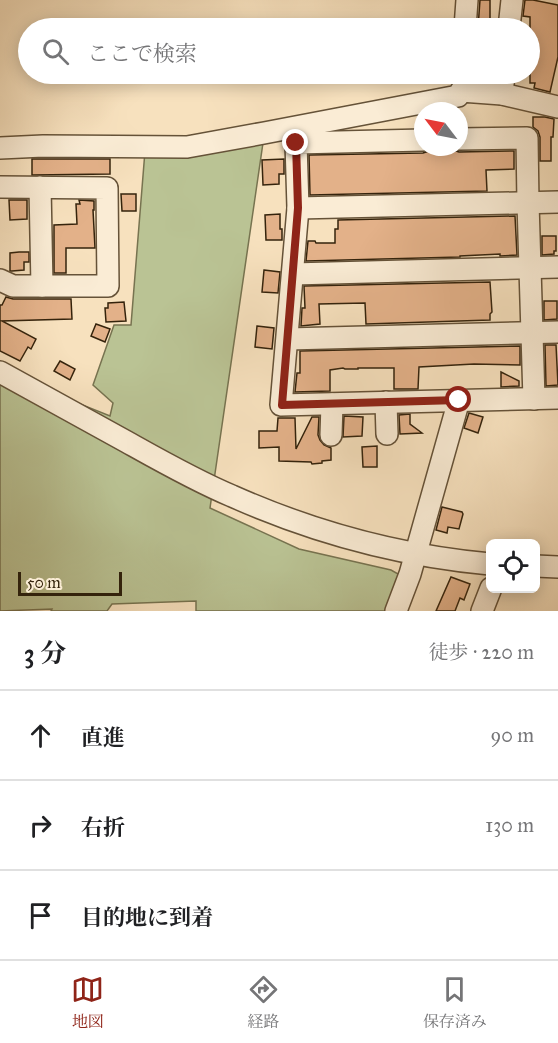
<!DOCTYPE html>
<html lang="ja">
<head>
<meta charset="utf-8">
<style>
	body { margin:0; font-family:"IM FELL Great Primer","Noto Serif JP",serif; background:#f6f6f6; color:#202124 }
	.controls { position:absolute; right:18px; bottom:18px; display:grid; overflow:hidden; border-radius:9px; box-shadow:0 3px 15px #0003 }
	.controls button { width:54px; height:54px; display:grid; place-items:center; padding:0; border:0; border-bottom:2px solid #e0e0e0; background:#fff; color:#202124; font:30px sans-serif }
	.compass { position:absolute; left:414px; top:102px; width:54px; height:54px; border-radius:50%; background:#fff; box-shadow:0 3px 15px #0003; rotate:302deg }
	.scale { position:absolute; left:18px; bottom:15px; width:104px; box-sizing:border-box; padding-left:6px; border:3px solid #34230c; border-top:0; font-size:16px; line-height:21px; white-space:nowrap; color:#34230c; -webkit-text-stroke:4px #faecd5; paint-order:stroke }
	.stop { position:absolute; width:18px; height:18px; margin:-14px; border:4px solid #8f2418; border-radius:50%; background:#fff }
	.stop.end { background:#8f2418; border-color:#fff; box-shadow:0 2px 6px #0008 }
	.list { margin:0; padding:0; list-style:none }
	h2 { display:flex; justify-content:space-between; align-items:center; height:78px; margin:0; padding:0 24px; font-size:26px }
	h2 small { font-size:20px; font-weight:400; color:#757577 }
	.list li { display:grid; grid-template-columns:39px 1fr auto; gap:18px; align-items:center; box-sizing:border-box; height:90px; padding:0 24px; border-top:2px solid #e0e0e0 }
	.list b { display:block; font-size:22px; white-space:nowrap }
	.list em { font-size:20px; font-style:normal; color:#757577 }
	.icon { flex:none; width:33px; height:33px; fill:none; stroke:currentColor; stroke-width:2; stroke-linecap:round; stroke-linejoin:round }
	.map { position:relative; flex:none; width:558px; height:611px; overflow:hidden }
	.search { position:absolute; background:#fff; box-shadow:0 3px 15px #0003; left:18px; right:18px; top:18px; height:66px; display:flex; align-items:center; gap:15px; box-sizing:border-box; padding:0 21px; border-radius:33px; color:#757577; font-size:22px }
	.sheet { height:348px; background:#fff }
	nav { display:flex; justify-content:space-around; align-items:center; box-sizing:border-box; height:84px; border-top:2px solid #e0e0e0; background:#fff; font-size:16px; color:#757577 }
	nav a { display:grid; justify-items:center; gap:3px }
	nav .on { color:#8f2418 }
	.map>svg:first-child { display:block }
	.green { fill:#bac394; stroke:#777350; stroke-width:1.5 }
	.building { fill:#e3b189; stroke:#34230c; stroke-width:1.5 }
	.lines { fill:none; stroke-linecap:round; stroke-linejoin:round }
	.minor-casing { stroke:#655238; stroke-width:24 }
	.minor { stroke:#faecd5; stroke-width:21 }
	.route { stroke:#8f2418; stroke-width:8 }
</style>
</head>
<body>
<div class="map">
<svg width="558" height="611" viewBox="0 0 558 611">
	<rect width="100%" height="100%" fill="#f7e1be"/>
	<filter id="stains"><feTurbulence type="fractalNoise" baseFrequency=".00333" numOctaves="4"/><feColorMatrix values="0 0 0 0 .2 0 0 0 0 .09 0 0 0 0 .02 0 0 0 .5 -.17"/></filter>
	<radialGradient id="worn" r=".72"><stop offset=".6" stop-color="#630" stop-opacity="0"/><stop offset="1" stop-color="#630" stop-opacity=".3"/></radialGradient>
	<polygon class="green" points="264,136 210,508 299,549 391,570 400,575 387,611 196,611 196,601 112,604 107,611 51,611 52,609 0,611 0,372 110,416 113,403 93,385 114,325 131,325 145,151"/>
	<g class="building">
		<polygon points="480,0 490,0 490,19 492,20 491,24 489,28 478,28"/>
		<polygon points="525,0 533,0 558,5 558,57 550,92 534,88 535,83 530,83 530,17 523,16"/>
		<polygon points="533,117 545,117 554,119 553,137 551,137 551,161 540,161 540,137 538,131 533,127"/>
		<polygon points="432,148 450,148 453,150 459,152 514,151 514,169 486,170 487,191 310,195 309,155 423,153 429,151"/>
		<polygon points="32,159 110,159 110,174 32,175"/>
		<polygon points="284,159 284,174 279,174 279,184 263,185 262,160"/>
		<polygon points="121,194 136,194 136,211 122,211"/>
		<polygon points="9,200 27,200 27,219 10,220"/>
		<polygon points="79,200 94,201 94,210 93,210 95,248 66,248 66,273 54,273 54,225 77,224 76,204 80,204"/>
		<polygon points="280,214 280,229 282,229 282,240 266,240 265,215"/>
		<polygon points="515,216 517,255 500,256 500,254 460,256 460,257 306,261 308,241 315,241 316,243 335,243 335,229 338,229 338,220"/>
		<polygon points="542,236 556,236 556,251 554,251 554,254 542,255"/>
		<polygon points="19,252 29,252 29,262 24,262 24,270 12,271 10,271 10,253"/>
		<polygon points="264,270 280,272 278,293 262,292"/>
		<polygon points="490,282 492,312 490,314 490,320 366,324 365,303 319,304 320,324 301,326 302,308 305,308 304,286"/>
		<polygon points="6,297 13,299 71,299 72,319 2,321 36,339 31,349 28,347 20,361 0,351 0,305 2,305"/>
		<polygon points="544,301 557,301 557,319 544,320"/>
		<polygon points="124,302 126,321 106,322 105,308 108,308 108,303"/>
		<polygon points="96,324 110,329 105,342 91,336"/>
		<polygon points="257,326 274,328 272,349 255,347"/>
		<polygon points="545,345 556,345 558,385 546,386"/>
		<polygon points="520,346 520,365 474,364 419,367 418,389 394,389 394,368 358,368 358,369 345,369 343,368 330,370 330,391 295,392 297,373 300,373 300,351"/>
		<polygon points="60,361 75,369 70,380 54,371"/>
		<polygon points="501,372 519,381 519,386 501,387"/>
		<polygon points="469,413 483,417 478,433 464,428"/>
		<polygon points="410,414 410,424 422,433 400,434 399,415"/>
		<polygon points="344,416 363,417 362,436 343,437"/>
		<polygon points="312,417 319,417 318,435 320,440 324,445 331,448 331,460 322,461 322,463 312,464 311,462 279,461 279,447 259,448 259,431 277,431 278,418 295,418 296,449"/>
		<polygon points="377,446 377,467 363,467 362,447"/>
		<polygon points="442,507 462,512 463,514 459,529 448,527 447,533 436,530"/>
		<polygon points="451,577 470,584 464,600 460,598 455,611 436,611"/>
	</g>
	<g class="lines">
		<defs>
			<g id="minor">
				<polyline points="465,28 467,0"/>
				<polyline points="509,28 512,0"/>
				<polyline points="502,94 504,74"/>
				<polyline points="459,139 527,138 528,203 534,399"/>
				<polyline points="423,140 296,143 298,208 281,405 558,398"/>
				<polyline points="0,148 43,146 187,147 264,133 458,96 461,91 502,94 558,107"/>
				<polyline points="0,187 107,188 108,286 13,286 0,280"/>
				<polyline points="40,187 42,286"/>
				<polyline points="298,208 558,202"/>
				<polyline points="293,274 558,267"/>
				<polyline points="288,339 558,332"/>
				<path d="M 0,372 C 42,395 85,419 127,442 C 161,461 196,481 232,496 C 313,532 402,556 490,564"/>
				<polyline points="386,402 387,434"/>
				<polyline points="331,435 332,404"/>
				<polyline points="536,566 558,567"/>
				<polyline points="396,611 410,574 459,400"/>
				<polyline points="482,611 491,588"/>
			</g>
		</defs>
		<use href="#minor" class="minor-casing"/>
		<use href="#minor" class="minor"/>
	</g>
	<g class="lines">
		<polyline class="route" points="296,143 298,208 282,405 459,400"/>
	</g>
	<rect width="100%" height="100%" filter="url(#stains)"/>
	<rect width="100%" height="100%" fill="url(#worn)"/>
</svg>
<div class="controls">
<button><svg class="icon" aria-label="locate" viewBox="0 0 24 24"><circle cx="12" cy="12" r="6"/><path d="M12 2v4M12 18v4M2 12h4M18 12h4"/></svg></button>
</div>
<svg class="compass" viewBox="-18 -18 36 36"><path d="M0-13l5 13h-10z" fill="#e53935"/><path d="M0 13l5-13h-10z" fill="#757577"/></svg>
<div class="scale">50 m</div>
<div class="stop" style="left:459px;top:400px"></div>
<div class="stop end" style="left:296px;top:143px"></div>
<div class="search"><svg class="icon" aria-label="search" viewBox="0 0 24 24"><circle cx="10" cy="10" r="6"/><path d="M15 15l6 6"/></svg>ここで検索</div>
</div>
<section class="sheet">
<h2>3 分<small>徒歩 · 220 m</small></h2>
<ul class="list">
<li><svg class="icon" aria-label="ahead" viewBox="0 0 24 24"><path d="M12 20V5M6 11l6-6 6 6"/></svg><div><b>直進</b></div><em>90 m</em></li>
<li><svg class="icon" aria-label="right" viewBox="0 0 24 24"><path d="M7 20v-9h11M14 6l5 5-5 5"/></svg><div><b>右折</b></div><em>130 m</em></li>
<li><svg class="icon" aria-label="arrive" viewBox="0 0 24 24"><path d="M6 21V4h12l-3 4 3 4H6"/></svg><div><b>目的地に到着</b></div></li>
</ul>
</section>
<nav>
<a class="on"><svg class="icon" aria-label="map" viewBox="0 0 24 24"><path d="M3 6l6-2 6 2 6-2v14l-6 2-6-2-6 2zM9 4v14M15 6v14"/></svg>地図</a>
<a><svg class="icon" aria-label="directions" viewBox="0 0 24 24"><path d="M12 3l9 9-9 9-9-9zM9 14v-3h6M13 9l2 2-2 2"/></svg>経路</a>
<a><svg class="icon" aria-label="saved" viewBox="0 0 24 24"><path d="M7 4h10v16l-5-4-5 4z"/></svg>保存済み</a>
</nav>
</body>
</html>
